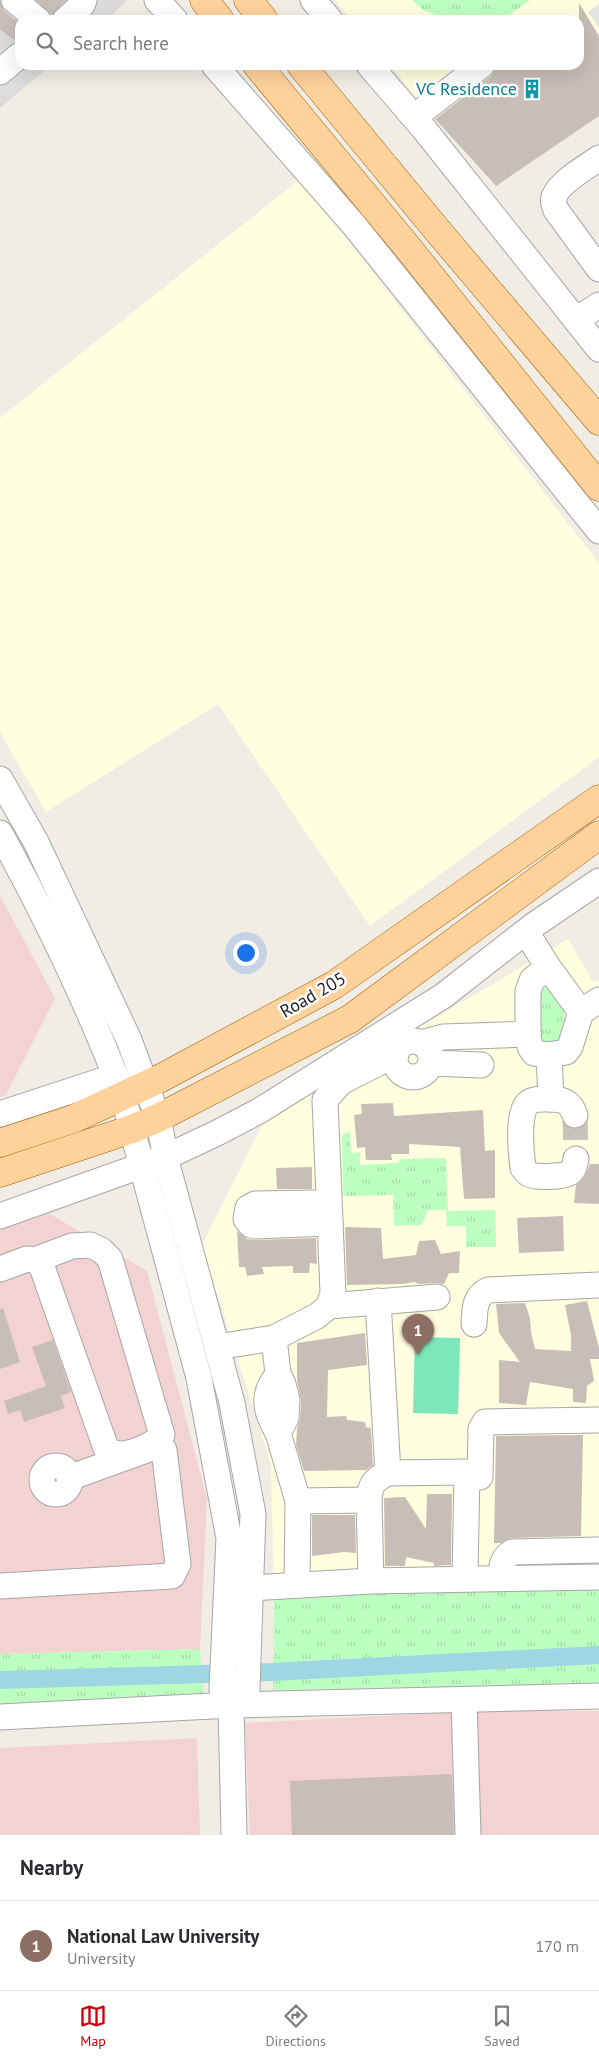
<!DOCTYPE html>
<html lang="en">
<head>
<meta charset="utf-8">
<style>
	body { margin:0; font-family:"PT Sans",sans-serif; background:#f7f7f7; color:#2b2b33 }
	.you { position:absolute; left:245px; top:952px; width:18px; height:18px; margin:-12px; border:4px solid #fff; border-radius:50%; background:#1a73e8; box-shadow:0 0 0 8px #1a73e833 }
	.badge { display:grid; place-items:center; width:32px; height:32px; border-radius:50%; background:#ce0006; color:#fff; font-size:16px; font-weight:700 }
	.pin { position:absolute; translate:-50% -41px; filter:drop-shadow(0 1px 2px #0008) }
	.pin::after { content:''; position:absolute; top:26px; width:18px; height:15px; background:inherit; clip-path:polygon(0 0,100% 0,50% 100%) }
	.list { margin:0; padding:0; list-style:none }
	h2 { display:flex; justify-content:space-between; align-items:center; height:65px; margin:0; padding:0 20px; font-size:21px }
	h2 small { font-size:16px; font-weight:400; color:#7c7c81 }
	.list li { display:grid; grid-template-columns:32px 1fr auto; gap:15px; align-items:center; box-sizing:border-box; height:90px; padding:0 20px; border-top:1px solid #e1e1e2 }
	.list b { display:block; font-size:19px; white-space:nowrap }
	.list p { margin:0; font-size:16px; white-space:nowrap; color:#7c7c81 }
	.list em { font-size:16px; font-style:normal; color:#7c7c81 }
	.icon { flex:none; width:28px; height:28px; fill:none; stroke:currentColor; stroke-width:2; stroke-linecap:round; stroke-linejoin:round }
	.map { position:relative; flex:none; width:599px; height:1835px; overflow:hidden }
	.search { position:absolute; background:#fff; box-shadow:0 5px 20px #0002; left:15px; right:15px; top:15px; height:55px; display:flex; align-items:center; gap:12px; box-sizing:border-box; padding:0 18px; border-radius:15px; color:#7c7c81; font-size:19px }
	.sheet { height:155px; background:#fff }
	nav { display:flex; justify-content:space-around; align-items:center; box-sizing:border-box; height:70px; border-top:1px solid #e1e1e2; background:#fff; font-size:14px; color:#7c7c81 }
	nav a { display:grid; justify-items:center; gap:2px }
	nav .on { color:#ce0006 }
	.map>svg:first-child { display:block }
	.residential { fill:#dddcdc }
	.commercial { fill:#f3d2d2 }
	.education { fill:#fffedf }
	.park { fill:url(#park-tufts) }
	.pitch { fill:#7be7ba }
	.parking { fill:#e3e3e3 }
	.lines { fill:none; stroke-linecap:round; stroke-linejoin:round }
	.canal { stroke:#a0d6e3; stroke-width:18 }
	.building { fill:#c9beb7 }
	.minor-tunnel { stroke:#c7c3bd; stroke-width:25; stroke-dasharray:25 12; stroke-linecap:butt }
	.minor-casing { stroke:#a6a6a6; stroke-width:27 }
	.major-casing { stroke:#9a6200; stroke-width:29 }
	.minor { stroke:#fff; stroke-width:25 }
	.major { stroke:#ffd19b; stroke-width:28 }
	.labels { text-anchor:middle; stroke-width:5; stroke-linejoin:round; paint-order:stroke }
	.culture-label { font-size:18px; fill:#0d838f; stroke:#fff; text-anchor:end }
	.street-label { font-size:18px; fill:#1f1f1f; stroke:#fff }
</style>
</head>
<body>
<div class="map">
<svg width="599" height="1835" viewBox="0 0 599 1835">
	<defs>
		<pattern id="park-tufts" width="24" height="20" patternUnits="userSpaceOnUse" patternTransform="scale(1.25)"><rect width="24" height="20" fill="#bdffc1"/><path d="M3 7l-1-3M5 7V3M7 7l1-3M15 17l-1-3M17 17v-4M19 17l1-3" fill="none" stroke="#a2daa5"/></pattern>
	</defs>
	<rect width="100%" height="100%" fill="#f1ece4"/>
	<polygon class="residential" points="0,0 128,0 105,20 20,20 20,65 51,65 0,108"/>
	<g class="commercial">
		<polygon points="0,896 55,998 6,1095 0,1097"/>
		<polygon points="48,1213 147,1271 207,1499 200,1649 0,1654 0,1227"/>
		<polygon points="479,1711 599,1711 599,1835 250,1835 245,1723"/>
		<polygon points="197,1738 200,1835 0,1835 0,1748"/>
	</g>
	<g class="education">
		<polygon points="335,0 599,0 599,116 495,186 430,114 390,65 579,65 579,20 352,20"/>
		<polygon points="300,179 599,563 599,757 370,926 218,704 46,812 0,732 0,418"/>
		<polygon points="568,939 594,983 599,980 599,1584 274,1593 271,1465 202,1245 265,1120"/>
	</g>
	<g class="park">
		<polygon points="412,0 530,0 505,18 490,20 444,18 423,10"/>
		<polygon points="553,986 565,1004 563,1040 538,1046 533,1001 542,989"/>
		<polygon points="350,1131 351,1153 360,1152 360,1165 398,1163 400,1159 446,1158 448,1211 495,1210 496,1247 466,1247 466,1226 447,1226 446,1210 428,1210 422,1225 394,1226 393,1195 343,1196 342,1135"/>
		<polygon points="599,1584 599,1685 273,1690 274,1593"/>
		<polygon points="200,1649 204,1698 0,1706 0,1654"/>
	</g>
	<polygon class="pitch" points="415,1337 460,1338 458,1414 413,1413"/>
	<polygon class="parking" points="599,4 599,27 588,12"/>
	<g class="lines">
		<polyline class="canal" points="0,1680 271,1672 599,1655"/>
	</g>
	<g class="building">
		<polygon points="0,0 4,11 20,24 20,41 16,41 0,30"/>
		<polygon points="36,0 66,0 52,15"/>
		<polygon points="579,3 599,36 599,116 496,186 435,119 491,76 496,68 500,65 579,65"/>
		<polygon points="393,1103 394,1116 483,1110 485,1151 495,1150 495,1198 464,1199 460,1147 409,1144 409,1154 391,1154 392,1160 366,1160 365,1147 357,1148 354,1115 362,1114 361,1104"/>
		<polygon points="590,1164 599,1164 599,1204 574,1203 576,1185 585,1176"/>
		<polygon points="312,1167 312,1189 277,1189 276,1168"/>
		<polygon points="563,1216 564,1251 519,1253 517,1218"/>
		<polygon points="345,1227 381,1228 383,1259 416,1255 419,1241 435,1240 441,1254 460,1251 459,1273 449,1273 444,1284 436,1283 418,1284 415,1282 401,1284 347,1285"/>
		<polygon points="237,1231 247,1239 255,1240 316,1238 317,1264 310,1263 309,1273 293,1273 293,1266 262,1267 264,1274 247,1276 245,1267 239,1267"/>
		<polygon points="587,1301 599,1348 599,1359 590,1359 594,1381 587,1386 586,1403 573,1402 573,1389 530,1382 526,1405 499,1403 499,1360 520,1362 499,1333 496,1304 525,1303 530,1318 531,1332 535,1349 571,1351 571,1335 565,1305"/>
		<polygon points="3,1308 20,1362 0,1369 0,1309"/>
		<polygon points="365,1333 367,1365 328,1370 327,1417 346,1416 347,1420 365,1422 366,1427 371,1428 373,1465 366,1470 304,1471 296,1445 297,1429 300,1419 301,1401 297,1381 297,1343"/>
		<polygon points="53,1340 71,1392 61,1396 65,1408 24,1422 20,1410 8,1414 4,1401 46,1386 32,1347"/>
		<polygon points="583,1435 581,1536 512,1538 500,1543 494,1543 496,1436"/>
		<polygon points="427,1494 452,1494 451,1565 434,1566 434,1563 406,1557 405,1566 385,1566 384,1498 405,1497 426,1529"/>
		<polygon points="312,1515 355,1515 356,1553 344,1552 312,1556"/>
		<polygon points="452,1774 454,1835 292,1835 290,1781"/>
	</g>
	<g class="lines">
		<polyline class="minor-tunnel" points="575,1115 576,1159"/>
		<defs>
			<g id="minor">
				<polyline points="14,0 38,20"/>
				<polyline points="157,0 175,20"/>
				<polyline points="313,0 330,20"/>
				<polyline points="65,20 82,5 84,0"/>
				<polyline points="214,65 354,225 599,531"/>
				<polyline points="369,65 424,129 599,349"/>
				<polyline points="0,72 20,55"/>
				<polyline points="414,117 482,65"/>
				<path d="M 599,158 C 588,166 560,182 555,195 C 552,200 554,205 556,210 L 599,269"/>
				<polyline points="576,320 599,305"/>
				<polyline points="0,779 36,842 129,1040 158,1118 168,1168 232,1403 253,1514 247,1689 231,1705"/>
				<path d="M 0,833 C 46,917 89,1005 123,1096 L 199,1378 L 229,1538 L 222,1689 L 231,1705 L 234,1835"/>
				<polyline points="526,932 548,967 581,1012 599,1000"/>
				<path d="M 528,1034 L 530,1047 L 534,1053 L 549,1055 L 551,1099 C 544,1099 534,1098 528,1103 C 517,1113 521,1154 523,1168 C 524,1169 528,1174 529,1174 C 535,1178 563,1177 569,1173 C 574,1170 575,1164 576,1159"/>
				<circle cx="413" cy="1059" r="18"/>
				<polyline points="421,1043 443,1037 528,1034 528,991 532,980 548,967"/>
				<polyline points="549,1055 566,1052 570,1047 581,1012"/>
				<polyline points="431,1063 481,1065"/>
				<path d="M 551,1099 C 564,1099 571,1103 575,1115"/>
				<polyline points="0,1114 116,1076"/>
				<polyline points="315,1203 255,1204 248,1208 246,1219 251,1225 255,1226 330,1223"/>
				<polyline points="0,1216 166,1157 217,1133 259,1111 443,996 534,925 599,881"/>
				<path d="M 0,1269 L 27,1259 L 35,1260 L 72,1246 L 90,1245 L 101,1250 L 110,1259 L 162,1435 C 157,1444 131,1454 120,1454 C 114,1454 110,1451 106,1448 L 42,1267 L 35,1260"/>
				<polyline points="378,1301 388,1473"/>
				<polyline points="329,1306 437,1297"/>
				<path d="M 474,1324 C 475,1309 474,1297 488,1290 L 599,1285"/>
				<polyline points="274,1338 317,1316 329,1306 333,1293 325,1100 341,1082 396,1054"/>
				<polyline points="217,1347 274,1338 278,1374 283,1384 287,1400 286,1418 278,1433 298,1501 297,1585"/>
				<path d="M 278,1374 C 261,1395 265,1411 278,1433"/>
				<circle cx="56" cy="1480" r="14"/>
				<polyline points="480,1477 481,1429 485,1422 599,1420"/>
				<polyline points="369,1500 371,1581"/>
				<path d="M 298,1501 L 369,1500 C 370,1485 374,1479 388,1473 L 467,1472 L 465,1578"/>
				<path d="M 501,1578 C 501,1567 502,1558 512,1552 L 599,1550"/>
				<polyline points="0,1586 172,1576 178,1564 164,1450 160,1445 69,1478"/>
				<polyline points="250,1588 371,1581 599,1577"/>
				<polyline points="464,1700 468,1835"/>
				<polyline points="0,1717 231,1705 599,1696"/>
			</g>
			<g id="major">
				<polyline points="204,0 220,20"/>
				<polyline points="248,0 264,20"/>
				<polyline points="257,65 409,249 599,487"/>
				<polyline points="301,65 437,230 599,421"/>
				<polyline points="0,1143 73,1119 161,1078 334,985 599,799"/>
				<polyline points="0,1173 132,1129 158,1118 350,1019 599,835"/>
			</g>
		</defs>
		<use href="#minor" class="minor-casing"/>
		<use href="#major" class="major-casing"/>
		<use href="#minor" class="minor"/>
		<use href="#major" class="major"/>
	</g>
	<defs>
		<symbol id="building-bare" viewBox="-9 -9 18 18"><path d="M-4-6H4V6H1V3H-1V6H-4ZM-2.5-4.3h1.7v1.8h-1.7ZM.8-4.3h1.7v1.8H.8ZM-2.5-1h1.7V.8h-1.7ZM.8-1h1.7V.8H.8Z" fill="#0f9aa8" stroke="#fff" stroke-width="2.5" paint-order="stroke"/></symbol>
	</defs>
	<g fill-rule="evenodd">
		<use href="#building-bare" x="518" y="75" width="28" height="28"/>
	</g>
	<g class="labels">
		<g class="culture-label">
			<text x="517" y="95">VC Residence</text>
		</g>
		<g class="street-label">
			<text transform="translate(313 995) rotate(-30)" y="6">Road 205</text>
		</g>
	</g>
</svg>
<div class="you"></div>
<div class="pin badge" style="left:418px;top:1355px;background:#8d6e63">1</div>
<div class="search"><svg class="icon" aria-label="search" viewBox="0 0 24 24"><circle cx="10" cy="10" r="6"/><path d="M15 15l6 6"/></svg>Search here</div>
</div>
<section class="sheet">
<h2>Nearby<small></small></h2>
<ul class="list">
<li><span class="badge" style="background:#8d6e63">1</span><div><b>National Law University</b><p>University</p></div><em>170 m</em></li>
</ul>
</section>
<nav>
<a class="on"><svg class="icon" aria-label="map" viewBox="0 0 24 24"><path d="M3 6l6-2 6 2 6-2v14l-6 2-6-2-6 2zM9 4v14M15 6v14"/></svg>Map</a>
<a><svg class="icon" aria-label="directions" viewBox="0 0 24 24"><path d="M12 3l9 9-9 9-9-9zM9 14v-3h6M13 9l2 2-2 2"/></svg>Directions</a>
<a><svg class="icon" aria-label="saved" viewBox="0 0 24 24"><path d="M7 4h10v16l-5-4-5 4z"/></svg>Saved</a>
</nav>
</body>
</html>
